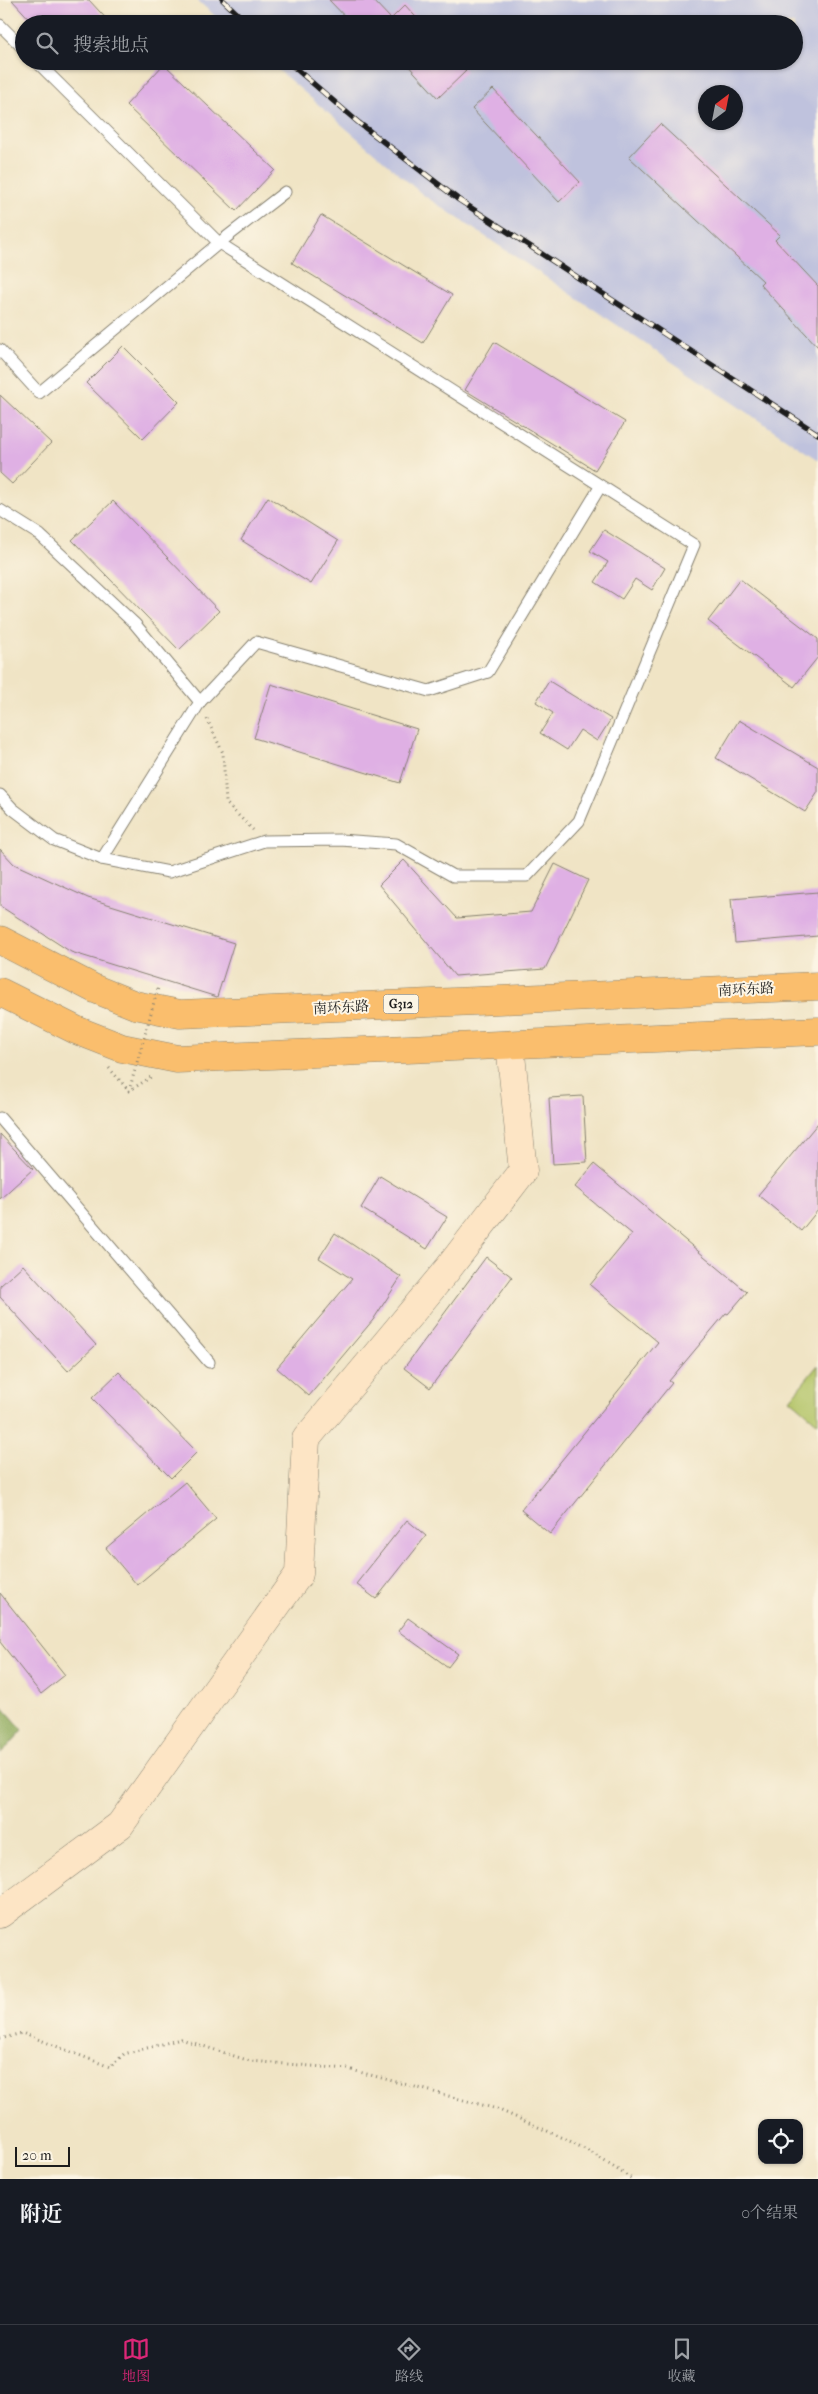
<!DOCTYPE html>
<html lang="zh">
<head>
<meta charset="utf-8">
<style>
	body { margin:0; font-family:"IM FELL French Canon","Noto Serif SC",serif; background:#242831; color:#f1f3f6 }
	.controls { position:absolute; right:15px; bottom:15px; display:grid; overflow:hidden; border-radius:10px; box-shadow:0 1px 4px #0004 }
	.controls button { width:45px; height:45px; display:grid; place-items:center; padding:0; border:0; border-bottom:1px solid #363941; background:#171b24; color:#f1f3f6; font:25px sans-serif }
	.compass { position:absolute; left:698px; top:85px; width:45px; height:45px; border-radius:50%; background:#171b24; box-shadow:0 1px 4px #0004; rotate:32deg }
	.scale { position:absolute; left:15px; bottom:12px; width:55px; box-sizing:border-box; padding-left:5px; border:2px solid #1c1c1c; border-top:0; font-size:14px; line-height:18px; white-space:nowrap; color:#1c1c1c; -webkit-text-stroke:4px #fcf5e5; paint-order:stroke }
	.list { margin:0; padding:0; list-style:none }
	h2 { display:flex; justify-content:space-between; align-items:center; height:65px; margin:0; padding:0 20px; font-size:21px }
	h2 small { font-size:16px; font-weight:400; color:#9ea1a6 }
	.icon { flex:none; width:28px; height:28px; fill:none; stroke:currentColor; stroke-width:2; stroke-linecap:round; stroke-linejoin:round }
	.map { position:relative; flex:none; width:818px; height:2179px; overflow:hidden }
	.search { position:absolute; background:#171b24; box-shadow:0 1px 4px #0004; left:15px; right:15px; top:15px; height:55px; display:flex; align-items:center; gap:12px; box-sizing:border-box; padding:0 18px; border-radius:28px; color:#9ea1a6; font-size:19px }
	.sheet { height:145px; background:#171b24 }
	nav { display:flex; justify-content:space-around; align-items:center; box-sizing:border-box; height:70px; border-top:1px solid #363941; background:#171b24; font-size:14px; color:#9ea1a6 }
	nav a { display:grid; justify-items:center; gap:2px }
	nav .on { color:#db2777 }
	.map>svg:first-child { display:block }
	.industrial { fill:#bfc2dd; fill-rule:evenodd }
	.green { fill:#b3c467; stroke:#687042 }
	.forest { fill:#8eaa5c; stroke:#55633c }
	.building { fill:#dfb0e4 }
	.lines { fill:none; stroke-linecap:round; stroke-linejoin:round }
	.lane-casing { stroke:#868070; stroke-width:13 }
	.secondary-casing { stroke:#868070; stroke-width:29 }
	.highway-casing { stroke:#868070; stroke-width:29 }
	.path { stroke:#868070; stroke-width:3; stroke-dasharray:1 4; stroke-linecap:butt }
	.lane { stroke:#fff; stroke-width:11 }
	.secondary { stroke:#fde5c5; stroke-width:28 }
	.highway { stroke:#fabe6d; stroke-width:28 }
	.rail-casing { stroke:#1c1c1c; stroke-width:5.5 }
	.rail { stroke:#fcf5e5; stroke-width:4; stroke-dasharray:11; stroke-linecap:butt }
	.path-bridge { stroke:#868070; stroke-width:3; stroke-dasharray:1 4; stroke-linecap:butt }
	.labels { text-anchor:middle; stroke-width:4; stroke-linejoin:round; paint-order:stroke }
	.shield { fill:#fcf5e5; stroke:#5f5d58; stroke-width:1 }
	.shield-label { font-size:12px; font-weight:bold; fill:#1c1c1c }
	.street-label { font-size:14px; fill:#1c1c1c; stroke:#fcf5e5 }
</style>
</head>
<body>
<div class="map">
<svg width="818" height="2179" viewBox="0 0 818 2179">
	<rect width="100%" height="100%" fill="#fcf5e5"/>
	<filter id="ink" filterUnits="userSpaceOnUse"><feTurbulence type="fractalNoise" baseFrequency=".02" numOctaves="2"/><feDisplacementMap in="SourceGraphic" scale="10" xChannelSelector="R" yChannelSelector="G"/><feConvolveMatrix kernelMatrix="1 2 1 2 8 2 1 2 1" color-interpolation-filters="sRGB"/></filter>
	<filter id="wash" filterUnits="userSpaceOnUse"><feTurbulence type="fractalNoise" baseFrequency=".0096" numOctaves="4" result="noise"/><feDisplacementMap in="SourceGraphic" scale="20" xChannelSelector="R" yChannelSelector="G"/><feGaussianBlur stdDeviation="1.12" result="paint"/><feColorMatrix in="noise" values="0 0 0 0 0 0 0 0 0 0 0 0 0 0 0 0 0 1.4 0 .05"/><feComposite in="paint" operator="in"/></filter>
	<g filter="url(#wash)">
		<rect width="100%" height="100%" fill="#f0e4c5"/>
		<path class="industrial" d="M 197,0 L 818,0 L 818,460 L 422,194 L 268,61 L 794,61 L 794,24 L 224,24 ZM 706,92 L 736,92 L 736,122 L 706,122 Z"/>
		<polygon class="green" points="818,1365 818,1423 790,1399"/>
		<polygon class="forest" points="0,1704 23,1730 0,1755"/>
		<g id="blocks">
			<g class="building">
				<polygon points="12,0 89,0 111,24 34,24"/>
				<polygon points="329,0 373,0 391,19 405,5 422,24 352,24"/>
				<polygon points="404,61 457,61 466,71 438,98"/>
				<polygon points="164,64 275,170 236,211 126,105"/>
				<polygon points="493,89 580,182 559,202 472,109"/>
				<polygon points="660,124 780,235 775,240 818,286 818,347 760,284 763,281 629,157"/>
				<polygon points="321,215 452,295 423,343 292,263"/>
				<polygon points="494,342 625,422 595,470 465,390"/>
				<polygon points="123,346 179,402 143,439 86,383"/>
				<polygon points="0,395 51,443 12,484 0,473"/>
				<polygon points="268,497 338,541 311,584 241,540"/>
				<polygon points="113,501 219,611 179,650 72,540"/>
				<polygon points="604,530 665,568 652,590 635,579 622,599 595,582 608,562 590,551"/>
				<polygon points="740,579 818,639 818,657 794,687 708,621"/>
				<polygon points="549,681 611,719 597,741 580,730 567,750 540,733 553,713 536,702"/>
				<polygon points="271,684 417,729 400,783 254,738"/>
				<polygon points="739,720 818,767 818,792 805,812 716,758"/>
				<polygon points="0,849 14,864 88,898 234,943 217,997 71,952 0,906"/>
				<polygon points="404,860 457,918 531,912 555,864 588,880 545,969 455,976 379,885"/>
				<polygon points="818,892 818,936 735,943 731,899"/>
				<polygon points="583,1096 587,1162 553,1164 549,1098"/>
				<polygon points="818,1123 818,1210 801,1231 758,1195"/>
				<polygon points="0,1134 33,1169 0,1199"/>
				<polygon points="594,1164 747,1292 728,1314 726,1313 669,1381 672,1383 550,1534 521,1510 658,1342 590,1285 632,1234 575,1187"/>
				<polygon points="380,1176 447,1217 427,1249 361,1208"/>
				<polygon points="335,1233 401,1277 373,1320 309,1396 277,1368 352,1279 319,1258"/>
				<polygon points="486,1257 512,1277 430,1388 404,1368"/>
				<polygon points="23,1265 96,1345 68,1371 0,1297 0,1286"/>
				<polygon points="119,1372 197,1452 171,1478 92,1398"/>
				<polygon points="185,1482 216,1519 137,1585 106,1548"/>
				<polygon points="407,1520 426,1536 376,1599 356,1584"/>
				<polygon points="0,1593 65,1675 41,1694 0,1642"/>
				<polygon points="408,1618 458,1654 448,1667 398,1631"/>
			</g>
		</g>
	</g>
	<g filter="url(#ink)">
		<use href="#blocks" fill-opacity="0" stroke="#868070" stroke-width="1"/>
		<g class="lines">
			<defs>
				<g id="lane">
					<polyline points="0,25 24,49"/>
					<polyline points="0,350 39,393 219,243 285,192"/>
					<polyline points="0,510 40,535 135,624 200,702"/>
					<polyline points="0,795 13,809 54,840 102,859 169,872 264,841 340,840 396,844 453,876 527,876 579,821 694,545 219,243 36,61"/>
					<polyline points="102,859 200,702 256,642 429,691 488,672 600,487"/>
					<polyline points="0,1118 209,1362"/>
				</g>
				<polyline id="secondary" points="0,1914 120,1825 299,1574 306,1439 447,1270 523,1171 510,1045"/>
				<g id="highway">
					<polyline points="0,940 95,989 135,1005 180,1014 818,986"/>
					<polyline points="0,992 76,1030 122,1048 177,1059 818,1031"/>
				</g>
			</defs>
			<use href="#lane" class="lane-casing"/>
			<use href="#secondary" class="secondary-casing"/>
			<use href="#highway" class="highway-casing"/>
			<g class="path">
				<polyline points="207,719 223,753 226,803 253,830"/>
				<polyline points="109,1068 129,1091 151,1077"/>
				<polyline points="0,2039 22,2033 110,2067 124,2054 181,2039 250,2061 348,2069 497,2109 568,2140 592,2153 632,2179"/>
			</g>
			<use href="#lane" class="lane"/>
			<use href="#secondary" class="secondary"/>
			<use href="#highway" class="highway"/>
			<defs>
				<g id="rail">
					<polyline points="223,0 248,24"/>
					<polyline points="287,61 359,123 459,200 818,434"/>
				</g>
			</defs>
			<use href="#rail" class="rail-casing"/>
			<use href="#rail" class="rail"/>
			<polyline class="path-bridge" points="129,1091 158,988"/>
		</g>
	</g>
	<g class="labels">
		<rect class="shield" x="383.5" y="994.5" width="35" height="19" rx="4"/>
		<g class="shield-label">
			<text x="401" y="1008">G312</text>
		</g>
		<g class="street-label">
			<text transform="translate(746 989) rotate(-3)" y="5">南环东路</text>
			<text transform="translate(341 1007) rotate(-3)" y="5">南环东路</text>
		</g>
	</g>
</svg>
<div class="controls">
<button><svg class="icon" aria-label="locate" viewBox="0 0 24 24"><circle cx="12" cy="12" r="6"/><path d="M12 2v4M12 18v4M2 12h4M18 12h4"/></svg></button>
</div>
<svg class="compass" viewBox="-18 -18 36 36"><path d="M0-13l5 13h-10z" fill="#e53935"/><path d="M0 13l5-13h-10z" fill="#9ea1a6"/></svg>
<div class="scale">20 m</div>
<div class="search"><svg class="icon" aria-label="search" viewBox="0 0 24 24"><circle cx="10" cy="10" r="6"/><path d="M15 15l6 6"/></svg>搜索地点</div>
</div>
<section class="sheet">
<h2>附近<small>0个结果</small></h2>
<ul class="list">
</ul>
</section>
<nav>
<a class="on"><svg class="icon" aria-label="map" viewBox="0 0 24 24"><path d="M3 6l6-2 6 2 6-2v14l-6 2-6-2-6 2zM9 4v14M15 6v14"/></svg>地图</a>
<a><svg class="icon" aria-label="directions" viewBox="0 0 24 24"><path d="M12 3l9 9-9 9-9-9zM9 14v-3h6M13 9l2 2-2 2"/></svg>路线</a>
<a><svg class="icon" aria-label="saved" viewBox="0 0 24 24"><path d="M7 4h10v16l-5-4-5 4z"/></svg>收藏</a>
</nav>
</body>
</html>
